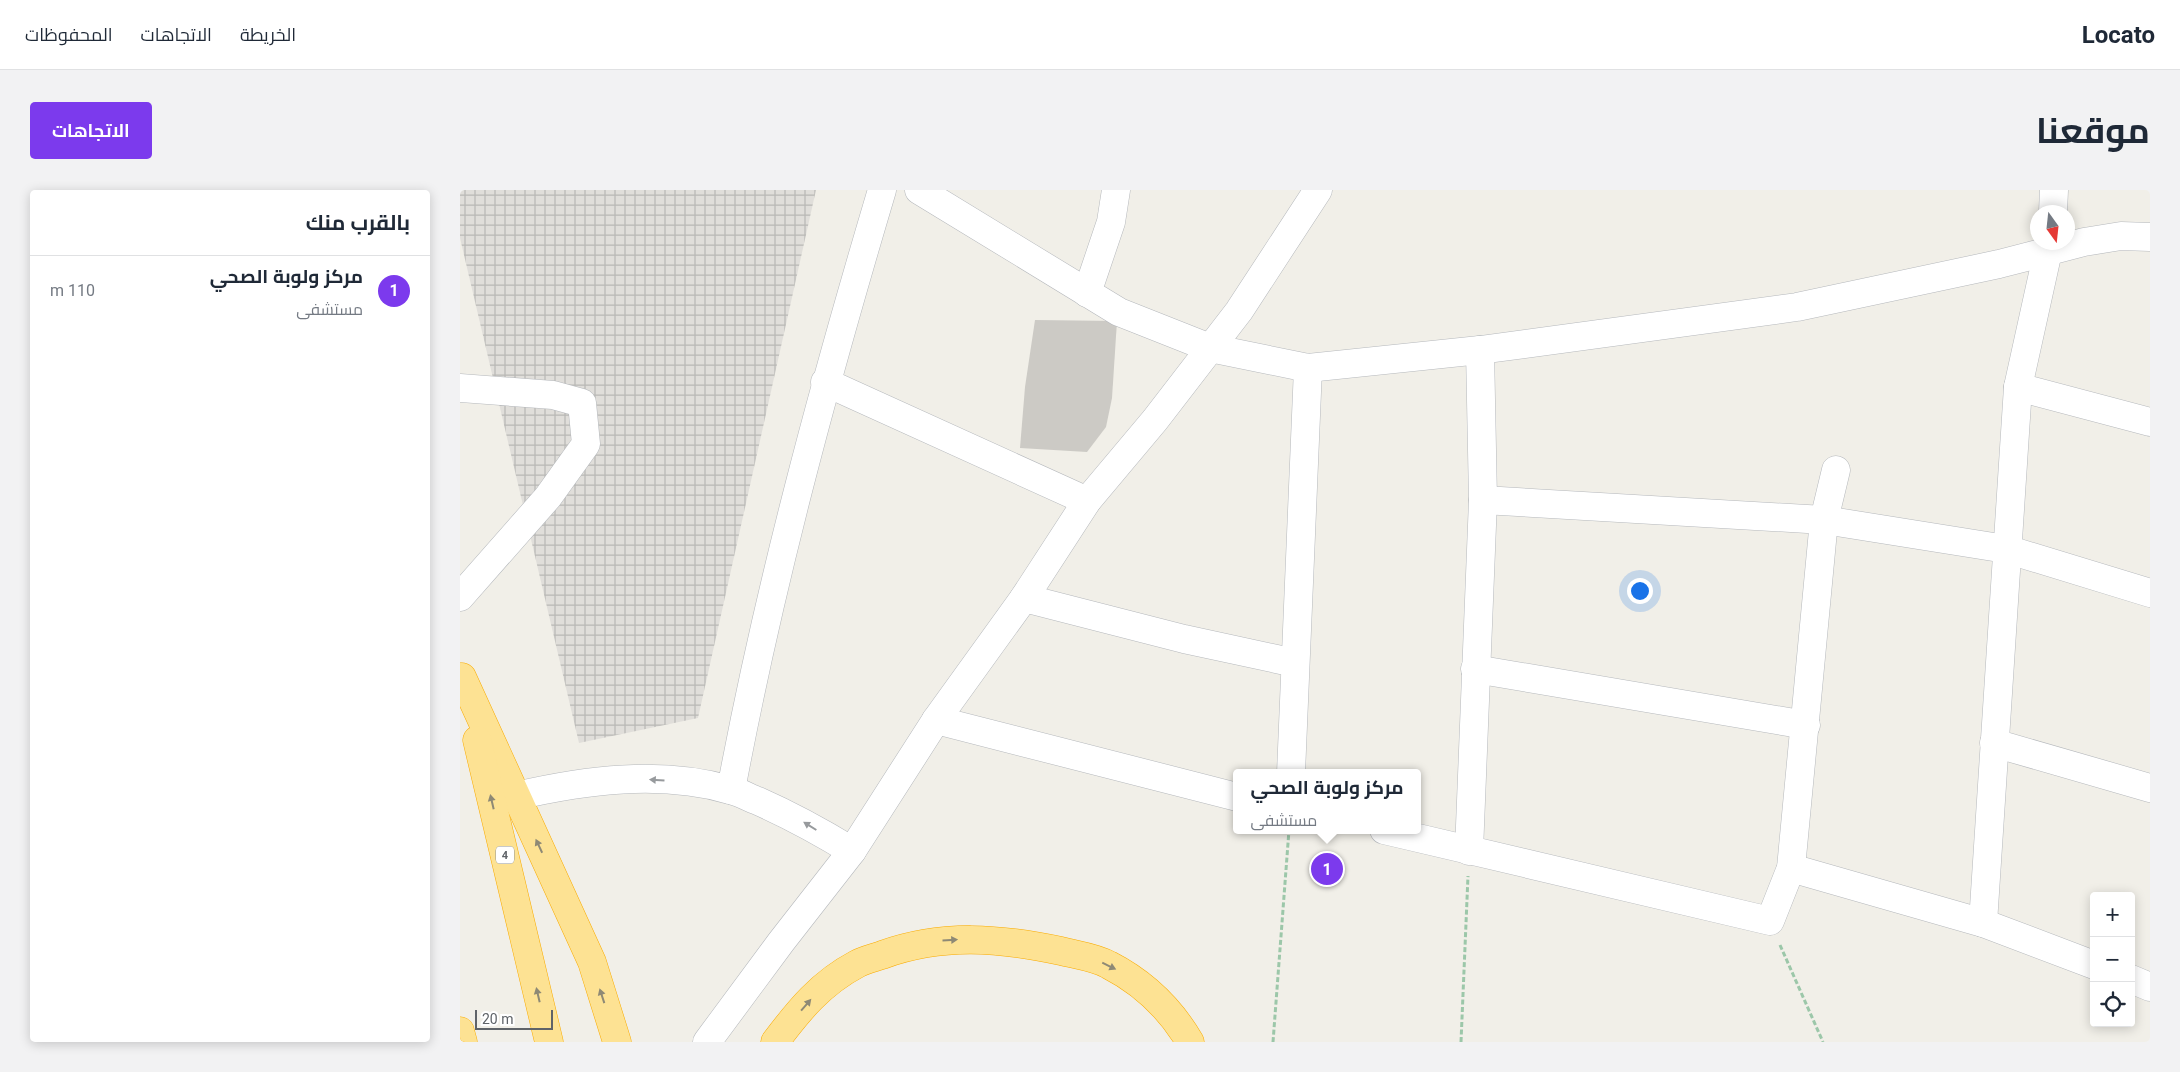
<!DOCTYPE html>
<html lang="ar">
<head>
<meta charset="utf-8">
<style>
	body { margin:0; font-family:Roboto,Cairo,sans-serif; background:#f2f2f3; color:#1f2937; direction:rtl }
	.controls { position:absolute; right:15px; bottom:15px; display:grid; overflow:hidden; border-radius:5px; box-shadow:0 2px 12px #0003 }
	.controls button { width:45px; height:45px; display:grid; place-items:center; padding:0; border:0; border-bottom:1px solid #e0e1e3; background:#fff; color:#1f2937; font:25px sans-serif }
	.compass { position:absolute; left:1570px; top:15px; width:45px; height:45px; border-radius:50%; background:#fff; box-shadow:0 2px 12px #0003; rotate:165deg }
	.scale { position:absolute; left:15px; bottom:12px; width:78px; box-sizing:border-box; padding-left:5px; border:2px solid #5f6368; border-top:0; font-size:14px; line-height:18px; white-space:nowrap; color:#5f6368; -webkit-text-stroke:4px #fff; paint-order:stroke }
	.you { position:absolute; left:1179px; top:400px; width:18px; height:18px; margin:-12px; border:4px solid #fff; border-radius:50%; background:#1a73e8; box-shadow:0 0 0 8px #1a73e833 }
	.badge { display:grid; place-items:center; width:32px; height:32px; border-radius:50%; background:#7c3aed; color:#fff; font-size:16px; font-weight:700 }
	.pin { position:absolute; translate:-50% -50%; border:2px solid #fff; box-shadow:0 1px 5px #0006 }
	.popup { position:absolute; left:773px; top:579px; width:188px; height:65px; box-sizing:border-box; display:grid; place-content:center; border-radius:5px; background:#fff; filter:drop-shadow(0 1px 4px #0005); font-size:16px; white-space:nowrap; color:#747a83 }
	.popup b { font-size:19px; color:#1f2937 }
	.popup::after { content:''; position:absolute; left:50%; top:100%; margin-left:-10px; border:10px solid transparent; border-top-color:#fff }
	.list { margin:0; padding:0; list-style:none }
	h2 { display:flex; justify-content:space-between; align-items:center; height:65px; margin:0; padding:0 20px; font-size:21px }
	h2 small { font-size:16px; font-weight:400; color:#747a83 }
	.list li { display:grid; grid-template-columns:32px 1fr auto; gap:15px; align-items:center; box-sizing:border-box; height:70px; padding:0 20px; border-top:1px solid #e0e1e3 }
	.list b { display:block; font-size:19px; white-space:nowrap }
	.list p { margin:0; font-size:16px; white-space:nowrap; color:#747a83 }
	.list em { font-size:16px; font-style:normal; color:#747a83 }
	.icon { flex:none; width:28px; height:28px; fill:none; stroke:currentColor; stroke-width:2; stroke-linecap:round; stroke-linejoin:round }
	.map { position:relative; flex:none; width:1690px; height:852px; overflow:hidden; direction:ltr; border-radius:5px }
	header { display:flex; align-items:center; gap:30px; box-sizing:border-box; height:70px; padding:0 25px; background:#fff; border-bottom:1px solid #e0e1e3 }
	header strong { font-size:24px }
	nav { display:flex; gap:28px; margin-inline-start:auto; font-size:18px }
	.intro { display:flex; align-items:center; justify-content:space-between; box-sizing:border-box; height:120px; padding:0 30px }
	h1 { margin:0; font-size:35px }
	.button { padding:12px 22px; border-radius:5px; background:#7c3aed; color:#fff; font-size:18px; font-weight:700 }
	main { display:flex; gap:30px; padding:0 30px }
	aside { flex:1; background:#fff; border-radius:5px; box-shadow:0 2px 12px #0003 }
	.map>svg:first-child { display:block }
	.industrial { fill:url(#industrial-grid) }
	.building { fill:#cccac5 }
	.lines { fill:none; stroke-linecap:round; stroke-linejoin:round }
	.minor-casing { stroke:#b5b8bc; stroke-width:29 }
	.highway-casing { stroke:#f9ab00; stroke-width:29 }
	.path { stroke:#9cc7a9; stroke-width:3; stroke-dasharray:5 2.5; stroke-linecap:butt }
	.minor { stroke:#fff; stroke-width:28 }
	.highway { stroke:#fde293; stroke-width:28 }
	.oneway { fill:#979a9d }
	.oneway2 { fill:#8e8975 }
	.labels { text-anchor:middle; stroke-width:5; stroke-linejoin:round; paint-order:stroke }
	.shield { fill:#fff; stroke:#8f9295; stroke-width:1 }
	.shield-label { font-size:11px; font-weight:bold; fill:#5f6368 }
</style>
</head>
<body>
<header>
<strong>Locato</strong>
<nav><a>الخريطة</a><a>الاتجاهات</a><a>المحفوظات</a></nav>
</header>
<div class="intro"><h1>موقعنا</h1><a class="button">الاتجاهات</a></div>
<main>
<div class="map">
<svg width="1690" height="852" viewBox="0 0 1690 852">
	<defs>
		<pattern id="industrial-grid" width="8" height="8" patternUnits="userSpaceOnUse" patternTransform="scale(1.25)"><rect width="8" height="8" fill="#e0deda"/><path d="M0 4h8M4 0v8" fill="none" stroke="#b9b8b5"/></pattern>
	</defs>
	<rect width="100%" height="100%" fill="#f1efe8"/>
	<polygon class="industrial" points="0,0 356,0 238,528 119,553 0,48"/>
	<polygon class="building" points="575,130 657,131 652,208 646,237 627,262 560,258 565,197"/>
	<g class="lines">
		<defs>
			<g id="minor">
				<polyline points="459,0 659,122 750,158 848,178 1020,160 1337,117 1539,74 1624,52 1661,46 1690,47"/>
				<polyline points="1593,22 1594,0"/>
				<polyline points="627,103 651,32 656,0"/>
				<polyline points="365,192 627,311"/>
				<polyline points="1558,197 1690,232"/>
				<polyline points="0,198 93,205 122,213 126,254 88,307 0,407"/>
				<polyline points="1023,310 1364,330 1546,359 1690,403"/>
				<polyline points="564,408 724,449 835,473"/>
				<polyline points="1015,479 1346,535"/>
				<polyline points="476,530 777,607"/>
				<polyline points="1534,553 1690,598"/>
				<polyline points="831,583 848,178"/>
				<path d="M 271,600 C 309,397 363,198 422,0"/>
				<path d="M 56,606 C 125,590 201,580 270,600 C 280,602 289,608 298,611 C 332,626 361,642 392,661"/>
				<polyline points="924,640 1310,731 1331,678 1364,330 1376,280"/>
				<polyline points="1009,661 1023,310 1020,160"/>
				<polyline points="1331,678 1523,733 1634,775"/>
				<polyline points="1523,733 1558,197 1590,52"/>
				<polyline points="1671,789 1690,797"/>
				<polyline points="247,852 321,752 392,661 476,530 564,408 627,311 695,230 779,121 858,0"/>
			</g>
			<g id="highway">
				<polyline points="2,487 132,772 157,852"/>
				<polyline points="17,550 89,852"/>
				<polyline points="0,841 3,852"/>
				<path d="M 315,852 C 339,820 361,793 397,774 C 404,770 413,768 422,765 C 483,743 539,748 601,761 C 616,765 635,767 649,775 C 684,793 710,818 730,852"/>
			</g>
		</defs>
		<use href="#minor" class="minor-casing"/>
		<use href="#highway" class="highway-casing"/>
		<g class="path">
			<polyline points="1320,755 1363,852"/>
			<polyline points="813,852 829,640"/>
			<polyline points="1001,852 1008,686"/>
		</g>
		<use href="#minor" class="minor"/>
		<use href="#highway" class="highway"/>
	</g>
	<defs><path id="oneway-solid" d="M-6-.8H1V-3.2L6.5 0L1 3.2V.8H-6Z" transform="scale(1.25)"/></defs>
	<g class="oneway">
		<use href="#oneway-solid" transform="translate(197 590) rotate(-176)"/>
		<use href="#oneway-solid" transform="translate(350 636) rotate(-148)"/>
	</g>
	<g class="oneway2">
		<use href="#oneway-solid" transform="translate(32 612) rotate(-103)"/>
		<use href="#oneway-solid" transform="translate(79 656) rotate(-115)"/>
		<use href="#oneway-solid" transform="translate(490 750) rotate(-3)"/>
		<use href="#oneway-solid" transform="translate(649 776) rotate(26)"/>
		<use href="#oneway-solid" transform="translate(78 805) rotate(-103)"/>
		<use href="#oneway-solid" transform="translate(142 806) rotate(-108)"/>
		<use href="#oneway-solid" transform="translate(346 815) rotate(-49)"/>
	</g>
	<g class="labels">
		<rect class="shield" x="36" y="656.5" width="18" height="17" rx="4"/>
		<g class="shield-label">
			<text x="45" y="669">4</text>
		</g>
	</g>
</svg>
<div class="controls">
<button>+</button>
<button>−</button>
<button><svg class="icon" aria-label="locate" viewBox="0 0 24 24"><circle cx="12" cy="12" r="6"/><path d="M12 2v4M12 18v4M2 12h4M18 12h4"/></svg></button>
</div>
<svg class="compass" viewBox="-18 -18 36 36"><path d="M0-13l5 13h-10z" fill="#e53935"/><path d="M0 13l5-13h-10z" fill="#747a83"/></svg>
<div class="scale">20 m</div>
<div class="you"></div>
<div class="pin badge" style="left:867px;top:679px">1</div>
<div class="popup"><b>مركز ولوبة الصحي</b>مستشفى</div>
</div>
<aside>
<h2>بالقرب منك<small></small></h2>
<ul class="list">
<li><span class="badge">1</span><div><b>مركز ولوبة الصحي</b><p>مستشفى</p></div><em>110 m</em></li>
</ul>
</aside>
</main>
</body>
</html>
